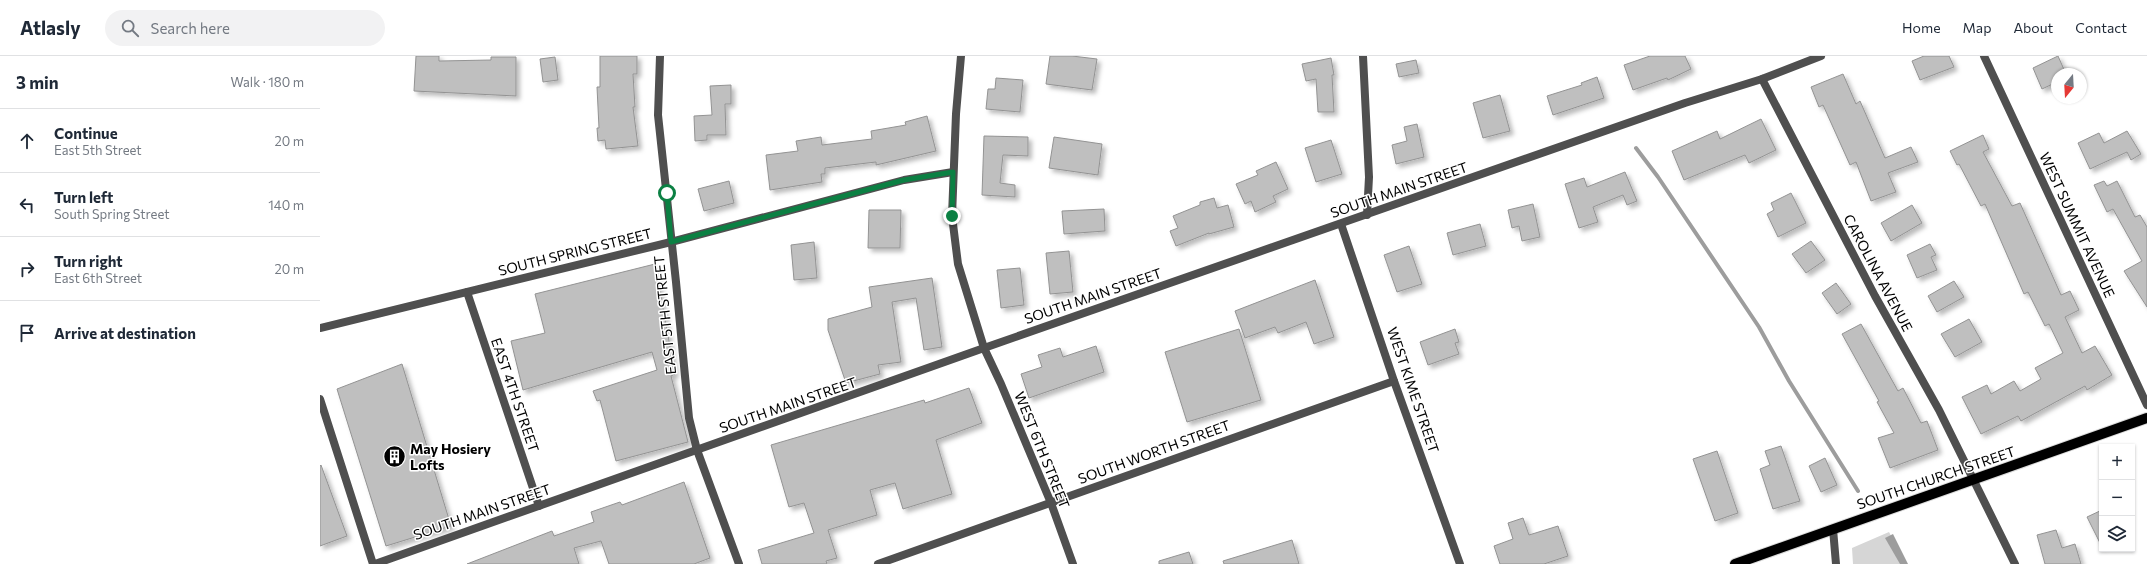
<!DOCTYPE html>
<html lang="en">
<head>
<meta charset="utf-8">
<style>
	body { margin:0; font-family:Commissioner,sans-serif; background:#f2f2f3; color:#1f2937 }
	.controls { position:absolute; right:12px; bottom:12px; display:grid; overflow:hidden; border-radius:0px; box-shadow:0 1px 3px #0004 }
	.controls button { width:36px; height:36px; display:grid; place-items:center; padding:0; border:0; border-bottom:1px solid #e0e1e3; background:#fff; color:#1f2937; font:20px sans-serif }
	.compass { position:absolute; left:1731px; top:12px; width:36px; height:36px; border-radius:50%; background:#fff; box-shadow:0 1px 3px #0004; rotate:198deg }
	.stop { position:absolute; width:12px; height:12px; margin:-9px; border:3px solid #0b8043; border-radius:50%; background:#fff }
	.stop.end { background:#0b8043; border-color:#fff; box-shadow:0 1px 4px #0008 }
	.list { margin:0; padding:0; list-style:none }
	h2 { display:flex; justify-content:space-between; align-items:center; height:52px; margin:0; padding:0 16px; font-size:17px }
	h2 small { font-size:13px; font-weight:400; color:#747a83 }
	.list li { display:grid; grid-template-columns:26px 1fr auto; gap:12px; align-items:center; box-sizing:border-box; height:64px; padding:0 16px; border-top:1px solid #e0e1e3 }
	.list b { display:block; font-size:15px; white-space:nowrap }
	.list p { margin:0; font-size:13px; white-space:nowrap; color:#747a83 }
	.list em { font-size:13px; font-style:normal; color:#747a83 }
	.icon { flex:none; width:22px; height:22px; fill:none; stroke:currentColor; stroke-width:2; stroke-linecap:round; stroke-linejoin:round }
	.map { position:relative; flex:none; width:1827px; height:508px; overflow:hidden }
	header { display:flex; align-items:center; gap:24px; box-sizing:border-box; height:56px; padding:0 20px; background:#fff; border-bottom:1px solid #e0e1e3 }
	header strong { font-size:19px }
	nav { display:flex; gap:22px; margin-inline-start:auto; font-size:14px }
	.search { width:280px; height:36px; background:#f2f2f3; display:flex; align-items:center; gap:10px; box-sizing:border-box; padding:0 14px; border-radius:22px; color:#747a83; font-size:15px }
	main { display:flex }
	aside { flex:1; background:#fff }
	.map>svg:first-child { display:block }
	.green { fill:#d6d6d6 }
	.water { fill:#9d9d9d }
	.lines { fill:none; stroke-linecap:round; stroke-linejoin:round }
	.stream { stroke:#9d9d9d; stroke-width:4 }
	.building { fill:#bfbfbf; stroke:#939393; filter:url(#shadow) }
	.primary-casing { stroke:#dbdbdb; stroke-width:12 }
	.minor { stroke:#4f4f4f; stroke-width:8 }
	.tertiary { stroke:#4f4f4f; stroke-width:8 }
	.primary { stroke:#000; stroke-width:10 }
	.route { stroke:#0b8043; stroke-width:5 }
	.labels { text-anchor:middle; stroke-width:3; stroke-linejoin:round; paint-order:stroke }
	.street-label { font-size:14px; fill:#000; stroke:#fff }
	.poi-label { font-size:14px; font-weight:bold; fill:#000; stroke:#fff; text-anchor:start }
</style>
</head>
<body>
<header>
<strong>Atlasly</strong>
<div class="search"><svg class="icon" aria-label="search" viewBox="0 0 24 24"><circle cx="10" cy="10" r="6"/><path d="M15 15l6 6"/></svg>Search here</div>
<nav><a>Home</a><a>Map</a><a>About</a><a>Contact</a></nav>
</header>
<main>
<aside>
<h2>3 min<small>Walk · 180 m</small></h2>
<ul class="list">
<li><svg class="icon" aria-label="ahead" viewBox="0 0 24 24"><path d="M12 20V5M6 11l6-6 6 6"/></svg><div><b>Continue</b><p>East 5th Street</p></div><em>20 m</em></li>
<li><svg class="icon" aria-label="left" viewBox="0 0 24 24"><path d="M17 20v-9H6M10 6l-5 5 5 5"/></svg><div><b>Turn left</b><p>South Spring Street</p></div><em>140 m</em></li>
<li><svg class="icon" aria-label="right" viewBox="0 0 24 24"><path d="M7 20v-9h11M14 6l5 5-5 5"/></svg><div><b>Turn right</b><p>East 6th Street</p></div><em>20 m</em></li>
<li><svg class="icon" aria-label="arrive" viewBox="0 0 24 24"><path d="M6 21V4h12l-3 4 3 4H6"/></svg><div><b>Arrive at destination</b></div></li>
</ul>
</aside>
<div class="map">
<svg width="1827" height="508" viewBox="0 0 1827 508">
	<defs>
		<filter id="shadow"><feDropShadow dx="3.5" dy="3.5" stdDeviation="2" flood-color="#0004"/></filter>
	</defs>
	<rect width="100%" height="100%" fill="#fff"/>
	<polygon class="green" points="1569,476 1586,508 1533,508 1532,492"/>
	<polygon class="water" points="1573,478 1588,508 1580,508 1565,482"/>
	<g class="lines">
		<polyline class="stream" points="1316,92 1338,121 1439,271 1469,325 1538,435"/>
	</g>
	<g class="building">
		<polygon points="96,0 119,0 119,5 171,4 171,1 196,1 196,40 94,35"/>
		<polygon points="280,0 317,0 317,18 313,18 315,51 313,51 318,90 286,93 285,84 278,85 277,72 279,72 277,31 280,31"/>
		<polygon points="730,0 752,0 777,3 772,34 726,28"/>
		<polygon points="1330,0 1365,0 1371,13 1348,24 1347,22 1313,34 1304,9"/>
		<polygon points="1604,0 1629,0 1634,11 1600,24 1592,5"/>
		<polygon points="1738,0 1746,18 1737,18 1737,26 1722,33 1713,12"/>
		<polygon points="235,1 238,24 223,26 220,3"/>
		<polygon points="1011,2 1014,19 1012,19 1014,56 998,56 996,23 986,25 982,8"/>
		<polygon points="1096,4 1099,17 1079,21 1076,8"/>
		<polygon points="1523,18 1536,48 1540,45 1565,102 1591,91 1598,106 1568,117 1576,136 1551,145 1536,106 1530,109 1503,49 1499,51 1491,31"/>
		<polygon points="1277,21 1284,42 1233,59 1227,40 1262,29 1261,27"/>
		<polygon points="676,22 703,24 700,56 666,53 668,33 675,33"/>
		<polygon points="411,29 411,48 405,48 406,79 387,79 387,84 375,85 374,60 392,59 390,30"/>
		<polygon points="1180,39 1190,75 1163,82 1153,47"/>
		<polygon points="607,60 616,95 556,109 556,106 505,112 505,118 501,118 502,126 450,134 446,99 478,95 476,85 501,81 502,89 552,83 551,75 586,69 585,66"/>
		<polygon points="1441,63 1456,94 1429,107 1425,99 1364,124 1352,95 1397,75 1400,83"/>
		<polygon points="1097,68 1104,101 1076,108 1072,89 1087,85 1084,71"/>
		<polygon points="1807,75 1821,98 1811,104 1807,96 1770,113 1758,87 1779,77 1784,87"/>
		<polygon points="1663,79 1669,93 1663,96 1692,150 1700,147 1741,239 1750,235 1759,254 1745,261 1762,297 1775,290 1792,319 1767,334 1765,330 1701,365 1698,360 1661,378 1642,341 1667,329 1671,338 1694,325 1700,335 1721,323 1715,312 1743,297 1729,268 1725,270 1708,236 1704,238 1665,148 1661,150 1639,108 1637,109 1630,95"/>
		<polygon points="664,80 708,81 708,100 683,99 680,127 695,129 695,141 662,139"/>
		<polygon points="734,81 782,88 778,119 729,112"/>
		<polygon points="1011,84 1022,118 996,126 985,92"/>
		<polygon points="956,106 968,133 953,140 956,146 935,156 931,145 925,148 916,128 938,119 936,115"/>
		<polygon points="1305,116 1317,145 1307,149 1303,139 1273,151 1278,166 1259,172 1245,128 1264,122 1267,131"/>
		<polygon points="409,125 414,147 384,155 378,133"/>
		<polygon points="1784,125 1787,130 1797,125 1815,161 1820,159 1827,171 1827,251 1804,215 1822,205 1793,153 1787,156 1774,129"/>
		<polygon points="1471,137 1486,167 1458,181 1447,158 1454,154 1451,147"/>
		<polygon points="894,142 897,152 908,149 914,171 889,178 889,177 856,190 850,175 858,172 853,160 880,149 880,146"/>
		<polygon points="1213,148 1220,181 1202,185 1199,170 1192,172 1188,154"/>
		<polygon points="1592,149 1602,167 1571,185 1561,167"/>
		<polygon points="784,153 785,175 744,178 742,155"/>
		<polygon points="549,154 581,154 580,192 548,192"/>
		<polygon points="1160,168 1166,190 1133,199 1127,177"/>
		<polygon points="1491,185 1505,204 1486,217 1472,198"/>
		<polygon points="494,186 497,222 474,224 471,189"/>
		<polygon points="1610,188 1616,199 1611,201 1617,214 1597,222 1587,199"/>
		<polygon points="1089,190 1102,228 1077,236 1064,199"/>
		<polygon points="749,195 753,236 730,238 726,197"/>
		<polygon points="335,208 355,318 351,320 368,386 296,405 280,344 277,345 273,335 337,314 332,296 203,334 191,285 225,277 215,238"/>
		<polygon points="700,212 704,249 681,252 677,214"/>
		<polygon points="612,222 622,291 604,294 596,242 572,246 581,306 558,309 560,318 526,327 508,274 508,263 552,251 549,231"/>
		<polygon points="995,224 1014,281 994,288 986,266 958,277 955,271 925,282 915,255"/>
		<polygon points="1634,225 1644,241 1617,256 1608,240"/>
		<polygon points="1516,227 1531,248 1517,258 1502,237"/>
		<polygon points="1649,263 1662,286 1635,301 1621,278"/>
		<polygon points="1541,268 1578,335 1583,332 1601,367 1607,365 1618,394 1570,412 1558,382 1574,377 1557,346 1559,345 1522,278"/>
		<polygon points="919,273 941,344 867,366 845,296"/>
		<polygon points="1135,273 1139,286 1135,287 1139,298 1108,309 1100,286"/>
		<polygon points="776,290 784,316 709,342 701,318 722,311 718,299 740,292 743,301"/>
		<polygon points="82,308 131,470 66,490 17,333"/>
		<polygon points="649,332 662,367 616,384 632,438 583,453 575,427 550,434 557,459 508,474 517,502 506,505 507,508 442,508 438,494 494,477 484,447 469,451 451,389 604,344 605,347"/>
		<polygon points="1461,390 1480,445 1453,453 1440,413 1450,409 1445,395"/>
		<polygon points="1397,395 1418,457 1395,465 1373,403"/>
		<polygon points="1505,402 1517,429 1501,436 1489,410"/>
		<polygon points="1,409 27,480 0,490 0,410"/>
		<polygon points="364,426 390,502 374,508 289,508 281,485 254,492 259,508 147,508 232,475 234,480 274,466 271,456 300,446 302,449"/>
		<polygon points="1782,454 1782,491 1767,461"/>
		<polygon points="1203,462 1209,479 1238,470 1248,500 1224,508 1180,508 1174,490 1193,483 1188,467"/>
		<polygon points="1736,474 1742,492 1755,488 1761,508 1725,508 1717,479"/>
		<polygon points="972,484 979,508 904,508 903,505"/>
		<polygon points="869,496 873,508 839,508 839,505"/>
	</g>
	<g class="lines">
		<defs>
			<polyline id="primary" points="1415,508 1827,362"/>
		</defs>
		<use href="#primary" class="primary-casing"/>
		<g class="minor">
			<polyline points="340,0 338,59 356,226 369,362 377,394 419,508"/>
			<polyline points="1043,0 1049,121 1047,159"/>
			<polyline points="1664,0 1827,349"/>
			<polyline points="1442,23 1555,240 1619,354 1695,508"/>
			<polyline points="1021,168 1074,325 1140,508"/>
			<polyline points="147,236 219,450"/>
			<polyline points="0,272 351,186 584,124 633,116"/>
			<polyline points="1513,473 1516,508"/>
			<polyline points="558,508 1074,325"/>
		</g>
		<g class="tertiary">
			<polyline points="641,0 636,58 632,160 638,208 664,292 681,328 731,447 753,508"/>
			<polyline points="0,343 53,508"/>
			<polyline points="55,508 664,292 1365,47 1442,23 1501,0"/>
		</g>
		<use href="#primary" class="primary"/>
	</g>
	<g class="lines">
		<polyline class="route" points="347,137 351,186 584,124 633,116 632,160"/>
	</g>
	<defs>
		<symbol id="building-disc" viewBox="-11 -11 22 22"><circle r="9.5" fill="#000" stroke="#fff"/><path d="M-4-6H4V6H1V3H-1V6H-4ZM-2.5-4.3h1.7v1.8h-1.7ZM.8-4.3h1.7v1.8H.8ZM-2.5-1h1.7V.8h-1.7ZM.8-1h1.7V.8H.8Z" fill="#fff"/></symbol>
	</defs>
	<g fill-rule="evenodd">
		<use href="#building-disc" x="62" y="388" width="25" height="25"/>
	</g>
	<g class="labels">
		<g class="street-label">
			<text transform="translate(1079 134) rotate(-19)" y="5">SOUTH MAIN STREET</text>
			<text transform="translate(1757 169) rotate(65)" y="5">WEST SUMMIT AVENUE</text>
			<text transform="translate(255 196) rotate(-14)" y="5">SOUTH SPRING STREET</text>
			<text transform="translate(1558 217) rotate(62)" y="5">CAROLINA AVENUE</text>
			<text transform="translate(773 240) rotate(-19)" y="5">SOUTH MAIN STREET</text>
			<text transform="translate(345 259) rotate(-96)" y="5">EAST 5TH STREET</text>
			<text transform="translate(1093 334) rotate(71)" y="5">WEST KIME STREET</text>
			<text transform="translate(195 339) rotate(71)" y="5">EAST 4TH STREET</text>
			<text transform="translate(468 349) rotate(-19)" y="5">SOUTH MAIN STREET</text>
			<text transform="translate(722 394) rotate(68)" y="5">WEST 6TH STREET</text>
			<text transform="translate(834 396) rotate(-20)" y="5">SOUTH WORTH STREET</text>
			<text transform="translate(1616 422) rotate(-19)" y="5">SOUTH CHURCH STREET</text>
			<text transform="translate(162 456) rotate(-19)" y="5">SOUTH MAIN STREET</text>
		</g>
		<g class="poi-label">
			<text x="90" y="398">May Hosiery<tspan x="90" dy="16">Lofts</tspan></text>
		</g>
	</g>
</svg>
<div class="controls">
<button>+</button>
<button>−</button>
<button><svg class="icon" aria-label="layers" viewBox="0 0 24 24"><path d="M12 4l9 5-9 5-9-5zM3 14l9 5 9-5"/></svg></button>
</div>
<svg class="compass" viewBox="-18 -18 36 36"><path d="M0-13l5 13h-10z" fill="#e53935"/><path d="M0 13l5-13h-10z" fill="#747a83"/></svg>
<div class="stop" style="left:347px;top:137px"></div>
<div class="stop end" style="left:632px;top:160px"></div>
</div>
</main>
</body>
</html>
